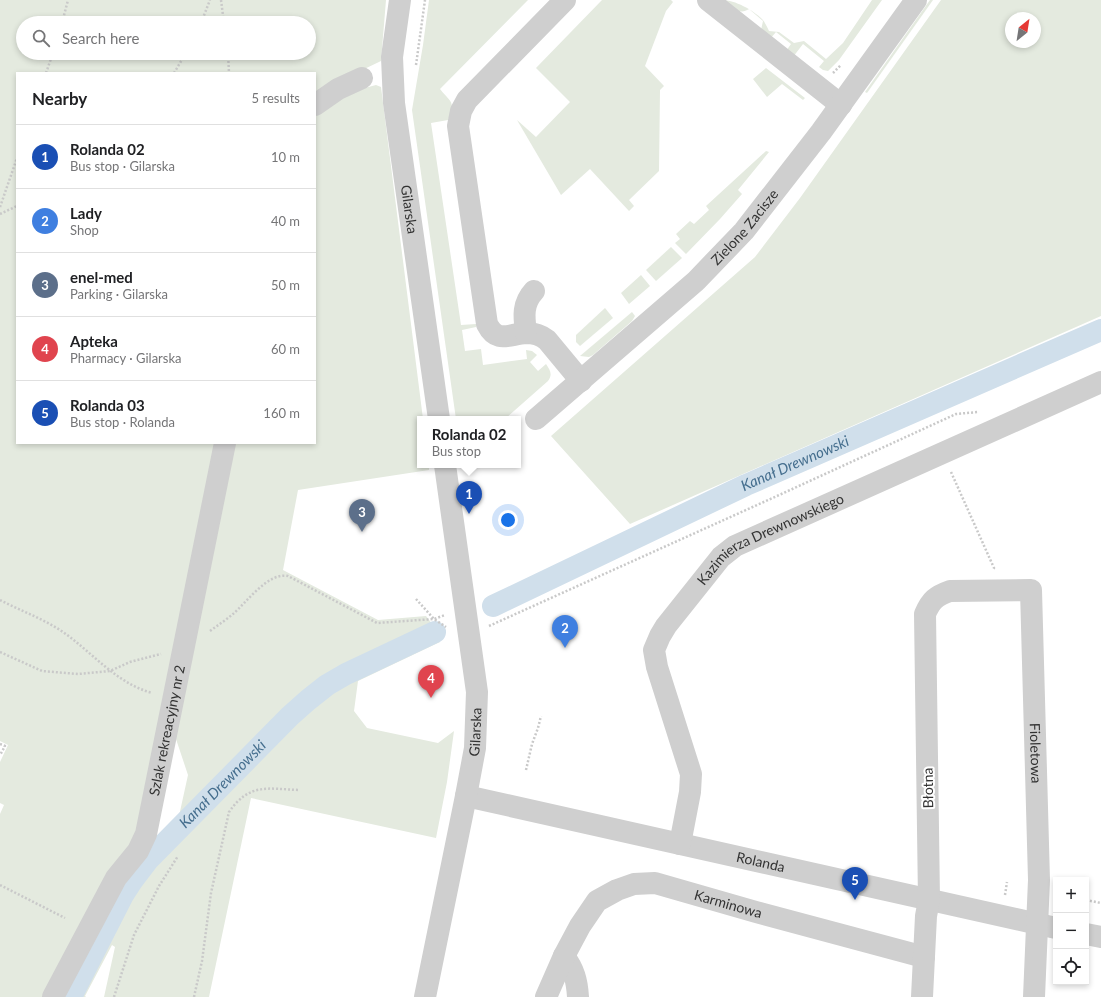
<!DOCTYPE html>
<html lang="en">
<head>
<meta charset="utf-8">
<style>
	body { margin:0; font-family:Lato,sans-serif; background:#f6f6f6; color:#202124 }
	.controls { position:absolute; right:12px; bottom:12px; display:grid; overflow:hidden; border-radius:0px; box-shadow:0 2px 6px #0003 }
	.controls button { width:36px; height:36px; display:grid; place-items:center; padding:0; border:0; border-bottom:1px solid #e0e0e0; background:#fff; color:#202124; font:20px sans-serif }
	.compass { position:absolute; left:1005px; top:12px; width:36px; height:36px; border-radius:50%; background:#fff; box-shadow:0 2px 6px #0003; rotate:30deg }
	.you { position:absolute; left:508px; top:520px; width:14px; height:14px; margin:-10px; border:3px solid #fff; border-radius:50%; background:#1a73e8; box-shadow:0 0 0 6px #1a73e833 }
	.badge { display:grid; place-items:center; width:26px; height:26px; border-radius:50%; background:#db2777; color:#fff; font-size:13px; font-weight:700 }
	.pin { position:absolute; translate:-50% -33px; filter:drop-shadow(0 1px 2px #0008) }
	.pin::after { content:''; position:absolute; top:21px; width:14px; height:12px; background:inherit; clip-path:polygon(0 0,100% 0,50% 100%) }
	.popup { position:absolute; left:417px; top:416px; width:104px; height:52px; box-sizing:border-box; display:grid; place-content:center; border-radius:0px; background:#fff; filter:drop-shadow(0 1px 3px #0005); font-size:13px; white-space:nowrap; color:#757577 }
	.popup b { font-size:15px; color:#202124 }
	.popup::after { content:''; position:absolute; left:50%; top:100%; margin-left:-8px; border:8px solid transparent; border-top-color:#fff }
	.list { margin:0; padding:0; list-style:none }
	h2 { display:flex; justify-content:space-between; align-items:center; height:52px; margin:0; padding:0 16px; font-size:17px }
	h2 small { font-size:13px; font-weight:400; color:#757577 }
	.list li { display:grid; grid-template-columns:26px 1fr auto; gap:12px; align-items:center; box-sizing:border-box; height:64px; padding:0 16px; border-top:1px solid #e0e0e0 }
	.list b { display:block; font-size:15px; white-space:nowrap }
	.list p { margin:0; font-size:13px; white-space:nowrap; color:#757577 }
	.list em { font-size:13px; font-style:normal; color:#757577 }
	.icon { flex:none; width:22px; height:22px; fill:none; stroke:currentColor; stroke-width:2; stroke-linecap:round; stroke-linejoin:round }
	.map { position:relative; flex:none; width:1101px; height:997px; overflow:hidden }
	.search { position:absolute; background:#fff; box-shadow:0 2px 6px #0003; left:16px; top:16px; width:300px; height:44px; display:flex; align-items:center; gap:10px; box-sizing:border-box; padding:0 14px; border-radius:22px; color:#757577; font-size:15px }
	.panel { position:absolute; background:#fff; box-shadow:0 2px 6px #0003; left:16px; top:72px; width:300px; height:372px; border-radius:0px }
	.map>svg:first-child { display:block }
	.green { fill:#e4eadf; fill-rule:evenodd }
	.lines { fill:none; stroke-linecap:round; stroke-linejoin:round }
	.canal { stroke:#d0dfeb; stroke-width:22 }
	.path { stroke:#c9c9c9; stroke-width:2.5; stroke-dasharray:2 2; stroke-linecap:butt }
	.minor { stroke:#cfcfcf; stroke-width:22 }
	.labels { text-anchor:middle; stroke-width:4; stroke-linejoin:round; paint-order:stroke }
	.street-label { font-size:14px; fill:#323232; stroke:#fff }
	.water-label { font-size:15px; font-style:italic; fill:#456e8e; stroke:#fff }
</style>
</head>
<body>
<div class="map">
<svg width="1101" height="997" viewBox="0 0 1101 997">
	<rect width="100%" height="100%" fill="#fff"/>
	<g class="green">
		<path d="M 0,0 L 386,0 L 381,61 L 331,85 L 315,99 L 315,73 L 17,73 L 17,443 L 220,443 L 140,838 L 47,997 L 0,997 L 0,814 L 4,805 L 0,803 L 0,762 L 8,745 L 0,741 ZM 23,23 L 309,23 L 309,53 L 23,53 Z"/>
		<path d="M 429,0 L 528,0 L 440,89 C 451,103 456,101 448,120 L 431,123 L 461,325 L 476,324 L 477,325 L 476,327 L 462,330 L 465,351 L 481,349 L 483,365 L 527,359 L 526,350 L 532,351 L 537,355 L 530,362 L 538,371 L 546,364 C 550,370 553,374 548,381 L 505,419 L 456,419 L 412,110 L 423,45 Z"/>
		<polygon points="602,0 671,0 673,2 666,11 645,66 664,86 660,90 659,171 629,200 634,206 629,211 590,169 561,195 517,120 536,137 570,102 536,68"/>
		<path d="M 722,0 C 735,0 753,10 762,19 C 765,22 767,27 769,31 L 779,32 L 794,43 L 804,41 L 826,59 L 843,43 L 872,0 L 882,0 L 839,60 L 828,71 L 823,70 L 819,67 L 824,61 L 803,44 L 793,57 L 786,51 L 791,44 L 776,32 L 770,39 L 761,30 L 763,21 L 749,9 C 739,16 730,6 722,0 Z"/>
		<polygon points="930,0 933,0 867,93 865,92"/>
		<path d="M 941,0 L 1101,0 L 1101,316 L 630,524 L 551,436 L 755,257 L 800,198 ZM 1011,18 L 1035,18 L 1035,42 L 1011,42 Z"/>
		<polygon points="766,68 805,98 803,100 782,84 767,97 753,79"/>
		<polygon points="376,85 381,87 423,419 420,419 420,465 429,465 429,470 298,490 283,570 378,620 426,616 436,629 440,642 358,681 354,711 367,728 438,743 454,731 447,782 436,838 251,798 209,997 104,997 115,947 112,945 85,996 86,997 59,997 149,843 179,816 188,775 173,730 230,443 315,443 315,112 346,93"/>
		<polygon points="766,151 769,152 738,190 742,194 720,219 686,254 675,243 680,239 676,234 690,221 694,224 709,210 706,206"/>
		<polygon points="671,247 682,258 656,281 646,270"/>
		<polygon points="641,275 650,286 629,304 621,293"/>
		<polygon points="605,308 613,318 580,346 576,342 576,335"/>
		<polygon points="632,312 635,316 632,321 593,355 589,357 580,356"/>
	</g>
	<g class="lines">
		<g class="canal">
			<path id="s1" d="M 493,606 L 746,485 L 1101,330"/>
			<path id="s2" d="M 71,997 L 123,895 L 132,881 L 148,860 L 290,716 L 308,700 L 327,685 L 346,674 L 435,632"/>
		</g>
		<g class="path">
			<polyline points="221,0 224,23"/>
			<polyline points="62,23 68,0"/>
			<polyline points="201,23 210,0"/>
			<polyline points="228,53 229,73"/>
			<polyline points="416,65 425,0"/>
			<polyline points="46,73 53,53"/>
			<polyline points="174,73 186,53"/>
			<polyline points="833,73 841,65"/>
			<polyline points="0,207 17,158"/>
			<polyline points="0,214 17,206"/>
			<polyline points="951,472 994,568 993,569"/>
			<polyline points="416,599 434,619 446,627"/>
			<path d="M 0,600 C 21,611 44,619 63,632 C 93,653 116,683 152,693"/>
			<polyline points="489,626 777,496 956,414 978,412"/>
			<path d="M 210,631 C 218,625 226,620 233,614 C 247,602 268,572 288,576 L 377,623 L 434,619 L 445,615"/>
			<polyline points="0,652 42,671 78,674 110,671 130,662 161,654"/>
			<polyline points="0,744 5,746 0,755"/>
			<polyline points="526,770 532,744 538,728 541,716"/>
			<polyline points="0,885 65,918"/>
			<polyline points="1005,895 1007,882"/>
			<polyline points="1086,900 1101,903"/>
			<polyline points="114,997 134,935 159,886 178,856"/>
			<path d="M 194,997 L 202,961 L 211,893 L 229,812 C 250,782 268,789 300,790"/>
		</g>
		<g class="minor">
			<path id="s3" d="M 400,0 L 392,57 L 394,103 L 439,419"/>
			<path d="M 565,0 L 467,100 L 461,111 L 458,126 L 487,324 C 497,344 509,334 526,333 C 534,333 541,335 547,340 L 581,381"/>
			<polyline points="708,0 841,105"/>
			<polyline points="315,105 338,89 362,78"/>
			<path d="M 526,333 C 524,317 522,304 534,291"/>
			<path id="s4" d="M 536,419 L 696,281 L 744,231 L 821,132 L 916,0"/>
			<path id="s5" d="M 466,796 L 1056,928"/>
			<path id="s6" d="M 680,844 L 690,792 L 691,774 L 657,667 L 654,650 L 660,636 L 666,626 L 721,557 L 735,546 L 1101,382"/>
			<polyline points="1086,934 1101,937"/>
			<path d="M 564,956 C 574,970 577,980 578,997"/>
			<path id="s7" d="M 53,997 L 116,878 L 138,851 L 146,834 L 225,443"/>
			<path id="s8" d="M 425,997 L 466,796 L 475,748 L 477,692 L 445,465"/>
			<path id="s9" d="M 546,997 L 564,956 L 580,926 L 597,901 L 617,890 L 634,884 L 655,883 L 756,912 L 924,957"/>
			<path id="s10" d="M 922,997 L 926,916 L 929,900 L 925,614 C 931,600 936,596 950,591 L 1031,590 L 1039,880 L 1034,997"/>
		</g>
	</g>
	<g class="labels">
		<g class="street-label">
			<text dy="5" stroke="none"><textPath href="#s3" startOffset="211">Gilarska</textPath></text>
			<text dy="5" stroke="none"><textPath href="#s4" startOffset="284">Zielone Zacisze</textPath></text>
			<text dy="5" stroke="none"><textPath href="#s6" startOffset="367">Kazimierza Drewnowskiego</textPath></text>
			<text dy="5" stroke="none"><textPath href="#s7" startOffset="294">Szlak rekreacyjny nr 2</textPath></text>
			<text dy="5" stroke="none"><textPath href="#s8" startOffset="270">Gilarska</textPath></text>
			<text dy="5" stroke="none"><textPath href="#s10" startOffset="663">Fioletowa</textPath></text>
			<text transform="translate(928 788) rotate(-91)" y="5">Błotna</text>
			<text dy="5" stroke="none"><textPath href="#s5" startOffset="302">Rolanda</textPath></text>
			<text dy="5" stroke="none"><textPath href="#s9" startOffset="247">Karminowa</textPath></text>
		</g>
		<g class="water-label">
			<text dy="5" stroke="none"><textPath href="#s1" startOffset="334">Kanał Drewnowski</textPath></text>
			<text dy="5" stroke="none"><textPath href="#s2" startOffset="264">Kanał Drewnowski</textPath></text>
		</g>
	</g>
</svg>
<div class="controls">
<button>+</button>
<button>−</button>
<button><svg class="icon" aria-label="locate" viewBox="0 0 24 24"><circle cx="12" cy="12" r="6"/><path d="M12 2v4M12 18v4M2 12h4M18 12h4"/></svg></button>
</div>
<svg class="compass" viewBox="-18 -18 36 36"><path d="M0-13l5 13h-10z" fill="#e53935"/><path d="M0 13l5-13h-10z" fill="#757577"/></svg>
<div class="you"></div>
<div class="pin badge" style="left:469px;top:514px;background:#1a4fb4">1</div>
<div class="popup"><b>Rolanda 02</b>Bus stop</div>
<div class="pin badge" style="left:565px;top:648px;background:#3f7fe0">2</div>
<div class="pin badge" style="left:362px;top:532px;background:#5c6f8a">3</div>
<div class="pin badge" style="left:431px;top:698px;background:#e0444e">4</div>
<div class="pin badge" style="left:855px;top:900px;background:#1a4fb4">5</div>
<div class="search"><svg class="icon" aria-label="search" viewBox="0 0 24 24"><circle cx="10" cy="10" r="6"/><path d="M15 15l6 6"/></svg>Search here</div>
<section class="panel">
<h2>Nearby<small>5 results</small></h2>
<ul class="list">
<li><span class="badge" style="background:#1a4fb4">1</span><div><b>Rolanda 02</b><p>Bus stop · Gilarska</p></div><em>10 m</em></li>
<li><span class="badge" style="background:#3f7fe0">2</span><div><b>Lady</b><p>Shop</p></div><em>40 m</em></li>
<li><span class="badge" style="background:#5c6f8a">3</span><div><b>enel-med</b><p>Parking · Gilarska</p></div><em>50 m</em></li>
<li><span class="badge" style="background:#e0444e">4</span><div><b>Apteka</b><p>Pharmacy · Gilarska</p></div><em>60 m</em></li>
<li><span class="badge" style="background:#1a4fb4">5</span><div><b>Rolanda 03</b><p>Bus stop · Rolanda</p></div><em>160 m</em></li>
</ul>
</section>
</div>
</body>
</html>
